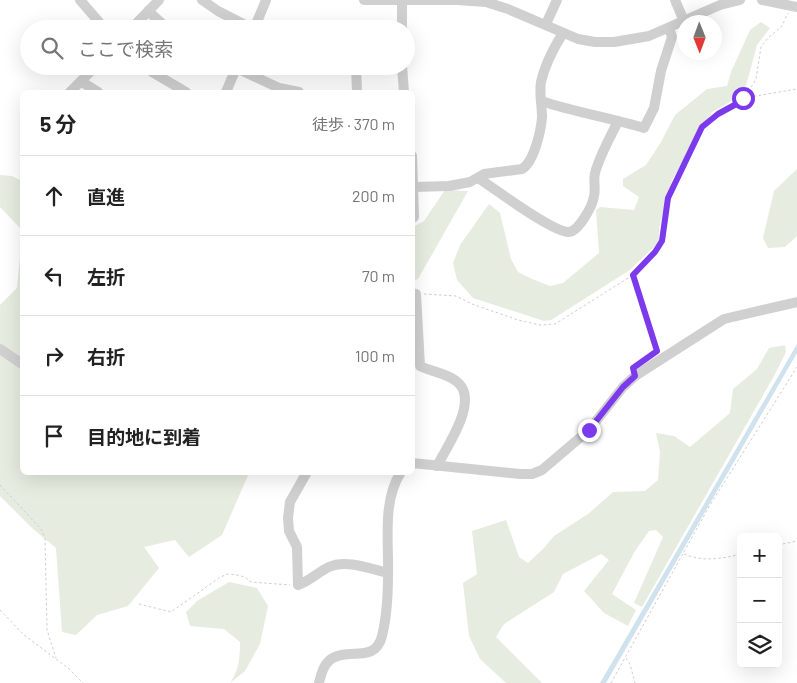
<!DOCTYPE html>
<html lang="ja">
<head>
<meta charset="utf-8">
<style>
	body { margin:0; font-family:Barlow,"Noto Sans JP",sans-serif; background:#f6f6f6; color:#222 }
	.controls { position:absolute; right:15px; bottom:15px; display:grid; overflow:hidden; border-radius:8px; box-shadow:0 5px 20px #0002 }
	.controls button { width:45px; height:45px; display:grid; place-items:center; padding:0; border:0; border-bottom:1px solid #e0e0e0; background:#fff; color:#222; font:25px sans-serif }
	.compass { position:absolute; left:677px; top:15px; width:45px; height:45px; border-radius:50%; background:#fff; box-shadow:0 5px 20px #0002; rotate:179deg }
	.stop { position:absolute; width:15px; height:15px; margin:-11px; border:4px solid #7c3aed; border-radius:50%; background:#fff }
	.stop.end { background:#7c3aed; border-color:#fff; box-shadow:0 1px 5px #0008 }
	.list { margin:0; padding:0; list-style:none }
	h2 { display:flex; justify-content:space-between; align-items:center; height:65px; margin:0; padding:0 20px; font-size:21px }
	h2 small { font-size:16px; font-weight:400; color:#767676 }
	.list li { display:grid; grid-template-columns:32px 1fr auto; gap:15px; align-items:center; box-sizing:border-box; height:80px; padding:0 20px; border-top:1px solid #e0e0e0 }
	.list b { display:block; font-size:19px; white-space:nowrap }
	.list em { font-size:16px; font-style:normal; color:#767676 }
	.icon { flex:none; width:28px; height:28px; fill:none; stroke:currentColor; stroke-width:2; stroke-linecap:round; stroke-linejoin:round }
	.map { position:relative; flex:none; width:797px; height:683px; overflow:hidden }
	.search { position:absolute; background:#fff; box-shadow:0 5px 20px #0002; left:20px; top:20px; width:395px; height:55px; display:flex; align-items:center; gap:12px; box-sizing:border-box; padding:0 18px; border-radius:28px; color:#767676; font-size:19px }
	.panel { position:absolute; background:#fff; box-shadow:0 5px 20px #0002; left:20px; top:90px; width:395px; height:385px; border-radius:8px }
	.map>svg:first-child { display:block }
	.green { fill:#e6ecdf }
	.water { fill:#cfe2ee }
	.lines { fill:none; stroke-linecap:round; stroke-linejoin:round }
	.path { stroke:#cdcdcd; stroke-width:1; stroke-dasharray:2.5 2.5; stroke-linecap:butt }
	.minor { stroke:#d0d0d0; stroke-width:10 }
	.route { stroke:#7c3aed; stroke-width:6 }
</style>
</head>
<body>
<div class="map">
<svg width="797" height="683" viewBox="0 0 797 683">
	<rect width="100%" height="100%" fill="#fff"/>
	<g class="green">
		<polygon points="761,22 770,28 757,45 746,86 730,102 712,112 672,180 659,228 659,242 630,270 551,320 544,321 473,298 457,280 453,263 460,245 489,204 500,213 511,259 518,272 532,279 550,286 563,283 599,253 596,210 600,207 634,210 639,197 623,186 623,179 646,165 661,142 675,115 707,89 727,86 731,72 750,30"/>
		<polygon points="797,169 797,236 785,247 768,248 763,238 774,191"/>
		<polygon points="0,175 12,176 22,181 22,472 249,473 222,535 189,557 175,540 144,547 159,568 128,606 97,615 76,635 62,632 56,548 32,528 0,496 0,305 17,288 20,256 20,228 0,207"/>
		<polygon points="445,190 468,191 418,279 413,281 413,227 424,221"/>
		<polygon points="785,345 786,352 774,376 642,607 634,603 663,537 656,530 649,531 635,551 612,594 636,610 628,626 604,613 584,591 609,560 601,554 563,574 554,592 504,624 496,637 542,683 506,683 480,659 469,636 463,583 477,574 472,531 506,520 519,557 528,563 544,548 554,536 588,514 613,492 645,491 658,480 660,452 656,433 674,436 690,447 730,413 733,389 757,369 769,348"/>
		<path d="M 229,582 L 257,588 L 268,606 L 260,644 L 245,671 L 230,683 C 239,670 240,658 240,642 L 224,629 L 190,626 L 186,612 L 197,601 Z"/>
	</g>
	<polygon class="water" points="797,344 797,353 606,683 600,683"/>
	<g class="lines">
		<g class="path">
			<polyline points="744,98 797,89"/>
			<polyline points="633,276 657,351"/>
			<polyline points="424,294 456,296 472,304 518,320 540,325 555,324 633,275 655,252 663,241 668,198 692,151 697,136 709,120 740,102 749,91 756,79 761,47 768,38 782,26 788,13"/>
			<polyline points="0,485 41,529 45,538 47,630 56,658"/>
			<polyline points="778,545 797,541"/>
			<path d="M 684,554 C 703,562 721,559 741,554"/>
			<polyline points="139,604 171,612 219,578 227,574 237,575 245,577 251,582 290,585"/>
			<polyline points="0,610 24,635 68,668 83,683"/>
			<polyline points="626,658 630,664 635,683"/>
			<polyline points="611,683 710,505 797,367"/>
		</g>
		<g class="minor">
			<polyline points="80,0 105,29"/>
			<polyline points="202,0 218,11 253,29"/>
			<polyline points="364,0 457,0 486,2 508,9 578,39 595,42 614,42 649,36 720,5 740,0"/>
			<polyline points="675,0 684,21"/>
			<polyline points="762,0 797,7"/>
			<polyline points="148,11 168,29"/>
			<polyline points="546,24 557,0"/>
			<polyline points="131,29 159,0"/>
			<polyline points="254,29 266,0"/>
			<polyline points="402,29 402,0"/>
			<polyline points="145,66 152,72 186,92"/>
			<polyline points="232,66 279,88 299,92"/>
			<polyline points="356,66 357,92"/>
			<polyline points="402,66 404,92"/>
			<polyline points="82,82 98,92"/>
			<polyline points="70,92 96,66"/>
			<polyline points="226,92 237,66"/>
			<path d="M 541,101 C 575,112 610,118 644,128 L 654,108 L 661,71 L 672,37 L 669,28"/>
			<polyline points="412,156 414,217"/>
			<path d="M 478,178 C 494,188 553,233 569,232 C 579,231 593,205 594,196 C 596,189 593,180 595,173 C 600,155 610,138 618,121"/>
			<path d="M 414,187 L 449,186 L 470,182 L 484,174 L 522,169 C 534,162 541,131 542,117 C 542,105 539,93 541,82 C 545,64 553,49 563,33"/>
			<path d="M 412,293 L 416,294 L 420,366 C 432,372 446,373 456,381 C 481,399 447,446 437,466"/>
			<polyline points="0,349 22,364"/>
			<polyline points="412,463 520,474 532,474 542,470 589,430 623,387 635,376 724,319 797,302"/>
			<path d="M 307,472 L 290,502 L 288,518 L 289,531 L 297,547 L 298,585 C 310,581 318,572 329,567 C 346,559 371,569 388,573"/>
			<path d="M 319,683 C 321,675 323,665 331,659 C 349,647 375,664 382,636 C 387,616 388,595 388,574 C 389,542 382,501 401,472"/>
		</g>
	</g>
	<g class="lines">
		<polyline class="route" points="589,430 623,387 635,376 633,368 657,351 633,275 655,252 662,241 668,198 702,127 718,114 740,102 743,98"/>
	</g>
</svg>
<div class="controls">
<button>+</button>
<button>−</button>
<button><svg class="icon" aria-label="layers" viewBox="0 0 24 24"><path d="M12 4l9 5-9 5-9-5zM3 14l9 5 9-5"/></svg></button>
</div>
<svg class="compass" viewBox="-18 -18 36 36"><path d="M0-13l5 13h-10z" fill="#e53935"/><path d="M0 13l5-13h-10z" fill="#767676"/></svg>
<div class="stop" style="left:743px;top:98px"></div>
<div class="stop end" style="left:589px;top:430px"></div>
<div class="search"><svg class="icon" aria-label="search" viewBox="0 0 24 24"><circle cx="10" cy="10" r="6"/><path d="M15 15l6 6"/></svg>ここで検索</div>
<section class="panel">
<h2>5 分<small>徒歩 · 370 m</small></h2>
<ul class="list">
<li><svg class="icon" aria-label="ahead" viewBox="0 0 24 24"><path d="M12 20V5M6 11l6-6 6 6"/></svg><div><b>直進</b></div><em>200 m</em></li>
<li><svg class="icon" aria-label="left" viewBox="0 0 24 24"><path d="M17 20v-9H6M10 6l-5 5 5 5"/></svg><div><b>左折</b></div><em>70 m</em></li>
<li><svg class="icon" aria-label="right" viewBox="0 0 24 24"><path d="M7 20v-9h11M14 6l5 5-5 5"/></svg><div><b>右折</b></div><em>100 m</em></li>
<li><svg class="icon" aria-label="arrive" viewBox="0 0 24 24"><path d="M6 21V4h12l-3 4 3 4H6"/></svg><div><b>目的地に到着</b></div></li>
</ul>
</section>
</div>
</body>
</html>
